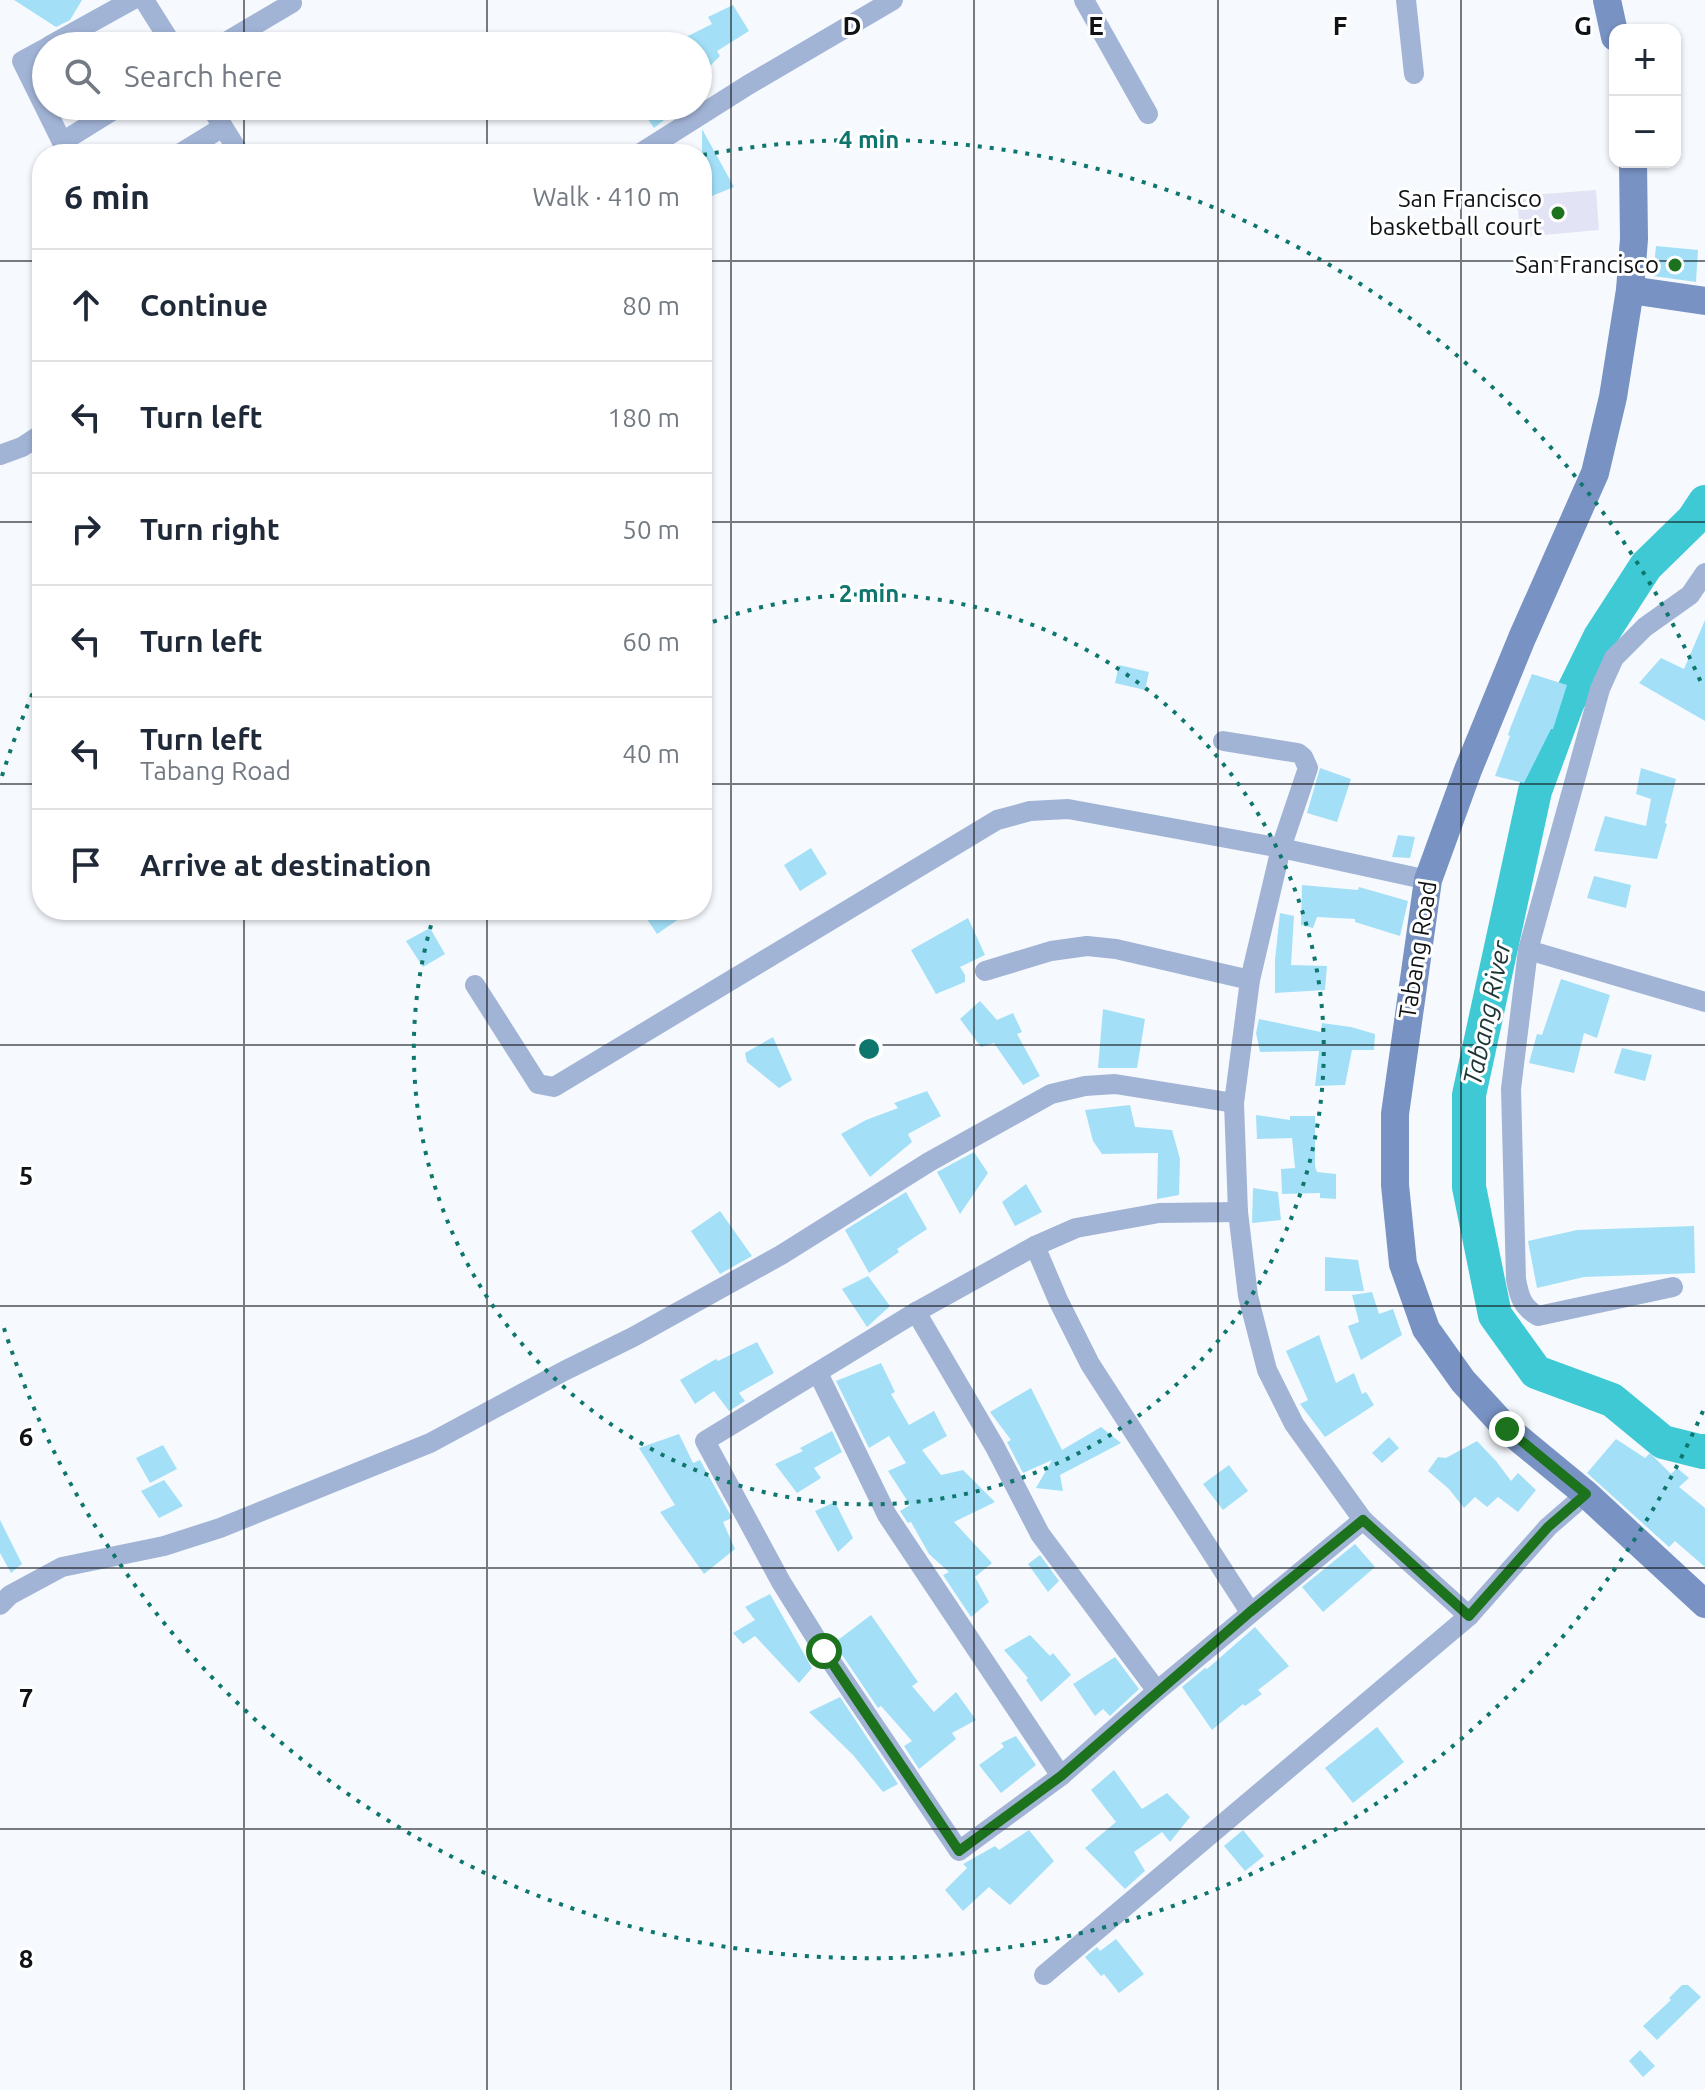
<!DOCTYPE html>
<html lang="en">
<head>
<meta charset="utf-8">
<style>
	body { margin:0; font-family:Ubuntu,sans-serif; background:#f2f2f3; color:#1f2937 }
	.controls { position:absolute; right:24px; top:24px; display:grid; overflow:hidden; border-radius:16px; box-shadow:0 2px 6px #0004 }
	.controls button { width:72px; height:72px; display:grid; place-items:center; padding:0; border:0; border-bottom:2px solid #e0e1e3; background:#fff; color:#1f2937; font:40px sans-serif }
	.stop { position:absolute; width:24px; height:24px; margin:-18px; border:6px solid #1d721d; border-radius:50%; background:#fff }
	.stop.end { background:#1d721d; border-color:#fff; box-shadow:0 2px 8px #0008 }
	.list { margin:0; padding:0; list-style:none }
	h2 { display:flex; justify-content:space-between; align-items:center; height:104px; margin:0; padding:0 32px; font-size:34px }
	h2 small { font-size:26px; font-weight:400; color:#747a83 }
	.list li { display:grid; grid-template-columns:52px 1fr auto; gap:24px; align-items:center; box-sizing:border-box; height:112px; padding:0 32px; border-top:2px solid #e0e1e3 }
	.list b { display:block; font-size:30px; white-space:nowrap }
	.list p { margin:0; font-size:26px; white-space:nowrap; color:#747a83 }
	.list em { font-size:26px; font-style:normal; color:#747a83 }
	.icon { flex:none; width:44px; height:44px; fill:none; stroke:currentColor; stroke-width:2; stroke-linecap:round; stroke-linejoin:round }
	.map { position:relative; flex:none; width:1705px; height:2090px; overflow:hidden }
	.search { position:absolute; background:#fff; box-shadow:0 2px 6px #0004; left:32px; top:32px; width:680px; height:88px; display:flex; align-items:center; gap:20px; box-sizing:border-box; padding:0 28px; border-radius:44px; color:#747a83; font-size:30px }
	.panel { position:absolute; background:#fff; box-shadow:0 2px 6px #0004; left:32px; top:144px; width:680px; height:776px; border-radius:32px }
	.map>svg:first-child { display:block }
	.grass { fill:#e2e3f4 }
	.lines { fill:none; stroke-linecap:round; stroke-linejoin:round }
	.river { stroke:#3ec9d4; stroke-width:34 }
	.building { fill:#a3e0f7 }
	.minor { stroke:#a2b4d6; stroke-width:20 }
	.secondary { stroke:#7892c3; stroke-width:28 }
	.route { stroke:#1d721d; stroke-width:10 }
	.grid { fill:none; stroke:#0f1316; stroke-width:2; stroke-opacity:0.55 }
	.ring { fill:none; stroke:#0f766e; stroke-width:4; stroke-dasharray:4 8 }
	.poi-dot { fill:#1d721d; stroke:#fff; stroke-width:3 }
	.labels { text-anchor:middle; stroke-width:6; stroke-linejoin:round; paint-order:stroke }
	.poi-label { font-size:24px; fill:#0f1316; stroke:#fff; text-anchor:end }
	.street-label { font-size:24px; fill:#0f1316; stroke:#fff }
	.water-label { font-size:26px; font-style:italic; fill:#1f3638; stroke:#fff }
	.grid-label { font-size:26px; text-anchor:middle; font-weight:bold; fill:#0f1316; stroke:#fff; stroke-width:6; stroke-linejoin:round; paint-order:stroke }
	.centre { fill:#0f766e; stroke:#fff; stroke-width:4 }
	.ring-label { font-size:24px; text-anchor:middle; font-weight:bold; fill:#0f766e; stroke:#fff; stroke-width:6; stroke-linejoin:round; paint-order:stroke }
</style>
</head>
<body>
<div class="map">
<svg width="1705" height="2090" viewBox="0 0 1705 2090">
	<rect width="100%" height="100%" fill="#f6fafe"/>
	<polygon class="grass" points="1596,190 1599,230 1520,237 1517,196"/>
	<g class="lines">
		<polyline class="river" points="1705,502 1693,520 1646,566 1600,637 1567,704 1535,791 1469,1095 1469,1187 1495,1315 1536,1372 1612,1400 1663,1442 1703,1452 1705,1451"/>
	</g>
	<g class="building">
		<polygon points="14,0 82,0 70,20 56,27"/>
		<polygon points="733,5 749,31 717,51 720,56 698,78 698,46 668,46 712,24 708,17"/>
		<polygon points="639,106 682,106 654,128"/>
		<polygon points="702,129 734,187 702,200"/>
		<polygon points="1656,246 1698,250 1696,282 1653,276"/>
		<polygon points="1705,620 1705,721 1639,683 1661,658 1684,669"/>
		<polygon points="1119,665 1149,672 1145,690 1115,683"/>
		<polygon points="1532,674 1567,685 1553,729 1551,729 1524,783 1495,776 1510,736 1508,735 1511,726"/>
		<polygon points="1320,768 1351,779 1337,822 1307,813"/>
		<polygon points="1641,768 1676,779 1665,823 1667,824 1657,859 1594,851 1605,816 1646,826 1651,799 1636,794"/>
		<polygon points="1398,835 1415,837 1410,858 1392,857"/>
		<polygon points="811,848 827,874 800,891 784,865"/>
		<polygon points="1594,876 1631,885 1626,908 1587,898"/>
		<polygon points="1302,885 1358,890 1359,887 1408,901 1400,936 1355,922 1355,919 1317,917 1313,928 1301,925"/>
		<polygon points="641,910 692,910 657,934"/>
		<polygon points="1280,913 1294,916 1291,965 1327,966 1325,990 1275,993 1275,960"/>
		<polygon points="968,918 985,955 960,967 965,975 965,982 936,994 911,950"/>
		<polygon points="430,928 445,954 423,967 406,941"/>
		<polygon points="1561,979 1610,995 1597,1038 1584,1033 1574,1073 1529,1063 1537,1034 1542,1035"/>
		<polygon points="980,1001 997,1020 1013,1013 1022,1032 1017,1034 1040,1076 1023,1085 994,1043 981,1047 960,1019"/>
		<polygon points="1103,1009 1145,1019 1137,1068 1098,1068"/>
		<polygon points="1259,1019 1321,1032 1322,1023 1351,1027 1375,1034 1374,1050 1352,1050 1345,1085 1315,1086 1319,1051 1260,1052 1256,1033"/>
		<polygon points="773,1037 792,1080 779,1088 747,1062 745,1053"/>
		<polygon points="1622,1048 1652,1055 1645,1081 1614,1073"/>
		<polygon points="927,1091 941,1116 908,1134 912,1142 870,1177 841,1134 866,1120 898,1108 894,1103"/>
		<polygon points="1130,1105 1135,1127 1172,1130 1180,1159 1179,1195 1157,1199 1158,1153 1102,1154 1093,1141 1085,1110"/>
		<polygon points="1256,1115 1290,1120 1290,1116 1315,1116 1315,1166 1317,1172 1336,1174 1336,1199 1320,1198 1320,1193 1282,1194 1281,1169 1295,1168 1292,1138 1257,1139"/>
		<polygon points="974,1152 988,1173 960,1214 937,1172"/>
		<polygon points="1026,1184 1042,1212 1015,1226 1002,1202"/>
		<polygon points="1253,1188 1278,1192 1281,1220 1252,1223"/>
		<polygon points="906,1192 927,1229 897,1249 899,1252 869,1273 845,1230"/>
		<polygon points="720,1211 752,1256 720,1274 691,1231"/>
		<polygon points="1694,1226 1695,1273 1584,1277 1537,1288 1528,1241 1577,1230"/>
		<polygon points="1325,1257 1358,1260 1364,1291 1325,1291"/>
		<polygon points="868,1276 890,1306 867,1327 842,1289"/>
		<polygon points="1372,1292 1379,1314 1393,1309 1402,1335 1361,1360 1348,1326 1359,1322 1352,1295"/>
		<polygon points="1319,1335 1336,1383 1354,1373 1362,1394 1366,1392 1374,1405 1325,1437 1300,1404 1308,1400 1286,1351"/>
		<polygon points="757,1342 774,1373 739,1393 745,1401 729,1411 714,1391 695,1404 680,1380 716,1359 718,1361"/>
		<polygon points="881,1363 895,1392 891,1394 909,1425 934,1411 947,1436 922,1450 941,1475 963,1470 995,1502 954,1522 992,1563 975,1577 989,1602 971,1617 943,1575 949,1572 929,1554 911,1522 908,1523 900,1511 910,1505 888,1471 906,1463 889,1436 869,1448 836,1381"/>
		<polygon points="1031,1388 1062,1450 1101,1427 1121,1443 1060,1475 1063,1491 1036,1488 1052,1460 1023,1473 1007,1442 1011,1440 990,1412"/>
		<polygon points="832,1431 842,1452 814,1468 821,1478 797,1493 775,1464 803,1451 800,1448"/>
		<polygon points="679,1434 693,1463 700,1460 732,1518 723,1522 735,1549 704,1574 660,1512 675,1505 639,1448"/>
		<polygon points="1389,1437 1399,1448 1382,1463 1372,1453"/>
		<polygon points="1616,1439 1645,1458 1650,1453 1671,1474 1677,1468 1689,1478 1679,1487 1705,1508 1705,1567 1675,1541 1669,1547 1587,1473"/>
		<polygon points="1477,1441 1496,1461 1511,1481 1518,1473 1536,1490 1518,1512 1498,1497 1487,1507 1475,1497 1464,1508 1449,1489 1428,1471 1438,1457 1446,1458"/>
		<polygon points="163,1445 177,1469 150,1483 136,1458"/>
		<polygon points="1229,1465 1248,1491 1223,1510 1203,1484"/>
		<polygon points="164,1480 183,1506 159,1518 141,1491"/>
		<polygon points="835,1502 853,1538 838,1552 815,1511"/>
		<polygon points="0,1520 22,1564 11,1573 0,1553"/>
		<polygon points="1355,1544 1375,1567 1323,1612 1302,1587"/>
		<polygon points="1040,1555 1059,1581 1048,1592 1028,1564"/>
		<polygon points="770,1594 812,1668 799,1683 755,1636 743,1644 733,1633 755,1620 745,1607"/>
		<polygon points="871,1615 918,1682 912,1686 934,1712 956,1692 976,1720 952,1733 956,1739 919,1769 904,1746 912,1741 881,1706 878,1708 834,1643"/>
		<polygon points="1255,1627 1289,1666 1258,1690 1262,1694 1245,1706 1243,1704 1212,1730 1182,1687 1205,1668 1207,1669"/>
		<polygon points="1030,1635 1050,1656 1053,1653 1071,1675 1041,1702 1026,1680 1028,1678 1004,1650"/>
		<polygon points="1115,1657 1139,1689 1110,1716 1103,1709 1095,1716 1073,1684"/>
		<polygon points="840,1697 898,1784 883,1792 853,1755 809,1712"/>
		<polygon points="1377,1727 1404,1762 1353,1803 1325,1768"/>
		<polygon points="1016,1736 1036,1765 1001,1793 979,1765 1004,1747 1001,1743"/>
		<polygon points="1114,1770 1142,1809 1167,1793 1190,1817 1170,1842 1162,1832 1134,1852 1145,1871 1125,1889 1085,1848 1116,1822 1091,1790"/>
		<polygon points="1029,1830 1054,1861 1010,1905 989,1887 963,1911 945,1890 967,1868 963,1864 995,1846 999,1850"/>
		<polygon points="1243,1830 1264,1856 1245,1871 1224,1846"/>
		<polygon points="1116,1939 1144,1974 1119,1993 1104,1974 1101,1976 1085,1957 1097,1947 1100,1951"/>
		<polygon points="1682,1985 1688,1985 1701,1997 1657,2040 1643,2026 1671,2000 1669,1998"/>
		<polygon points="1640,2050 1655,2066 1643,2077 1629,2061"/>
	</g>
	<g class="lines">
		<g class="minor">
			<polyline points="144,0 173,46"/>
			<polyline points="1084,0 1148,114"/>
			<polyline points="1406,0 1414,74"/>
			<polyline points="49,46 132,0"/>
			<polyline points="219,46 292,3 291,0"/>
			<polyline points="46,48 22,61 68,154"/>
			<polyline points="210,106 240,154"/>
			<polyline points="62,142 120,106"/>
			<polyline points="179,154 223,127"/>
			<polyline points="639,154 748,85 893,0"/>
			<polyline points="0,455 22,447 42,434"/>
			<polyline points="1223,741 1298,753 1303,757 1308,768 1281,848 1250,980 1234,1103 1238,1212 1248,1296 1267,1370 1294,1424 1363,1520 1469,1616"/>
			<polyline points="1528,950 1705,1002"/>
			<polyline points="985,971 1051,951 1087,946 1116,949 1250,980"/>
			<polyline points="475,985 538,1084 554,1087 997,820 1030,811 1068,809 1281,848 1428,880"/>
			<polyline points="1238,1212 1159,1213 1076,1228 1035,1246 916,1312 705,1441 781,1582 824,1651 959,1851 1061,1776 1157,1691 1363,1520"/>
			<polyline points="1035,1246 1058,1300 1090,1364 1250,1612"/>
			<path d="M 1673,1287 L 1538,1316 C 1522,1307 1519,1296 1516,1279 L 1511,1089 L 1528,950 L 1600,689 L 1614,658 L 1645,627 L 1690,595 L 1705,573"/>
			<polyline points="916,1312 995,1447 1040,1534 1157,1691"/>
			<polyline points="818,1373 887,1515 1061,1776"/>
			<polyline points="0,1605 10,1595 62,1567 164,1546 220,1528 430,1443 564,1371 633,1337 781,1255 929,1162 1051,1094 1085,1086 1115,1084 1234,1103"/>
			<polyline points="1044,1975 1469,1616 1548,1527 1586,1494"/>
		</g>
		<g class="secondary">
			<polyline points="1607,0 1615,37"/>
			<polyline points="1633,162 1634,239 1630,290 1613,397 1595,473 1522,638 1468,770 1428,880 1395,1114 1395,1185 1403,1264 1426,1329 1463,1381 1507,1429 1586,1494 1705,1604"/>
			<polyline points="1630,290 1705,301"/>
		</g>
	</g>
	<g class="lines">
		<polyline class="route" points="824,1651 959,1851 1061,1776 1250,1612 1363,1520 1469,1616 1548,1527 1586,1494 1507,1429"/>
	</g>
	<path class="grid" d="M 244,0 L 244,46M 487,0 L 487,46M 731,0 L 731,2090M 974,0 L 974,2090M 1218,0 L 1218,2090M 1461,0 L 1461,2090M 244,106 L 244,154M 487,106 L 487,154M 0,261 L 42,261M 702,261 L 1705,261M 0,522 L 42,522M 702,522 L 1705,522M 0,784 L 42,784M 702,784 L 1705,784M 244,910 L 244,2090M 487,910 L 487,2090M 0,1045 L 1705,1045M 0,1306 L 1705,1306M 0,1568 L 1705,1568M 0,1829 L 1705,1829"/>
	<g class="ring">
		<path d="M702 626A455 455 0 1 1 435 912"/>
		<path d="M1703 1411A909 909 0 0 1 2 1322M2 776A909 909 0 0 1 42 672M703 155A909 909 0 0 1 1703 687"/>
	</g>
	<g class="poi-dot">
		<circle cx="1558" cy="213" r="8"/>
		<circle cx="1675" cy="265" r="8"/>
	</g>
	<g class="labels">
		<g class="poi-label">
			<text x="1542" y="207">San Francisco<tspan x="1542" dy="28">basketball court</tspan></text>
			<text x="1659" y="273">San Francisco</text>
		</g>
		<g class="street-label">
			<text transform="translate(1418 950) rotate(-81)" y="8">Tabang Road</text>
		</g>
		<g class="water-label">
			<text transform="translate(1487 1013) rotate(-78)" y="9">Tabang River</text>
		</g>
	</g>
	<g class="grid-label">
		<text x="852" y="35">D</text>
		<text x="1096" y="35">E</text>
		<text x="1340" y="35">F</text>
		<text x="1583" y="35">G</text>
		<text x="26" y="1185">5</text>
		<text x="26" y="1446">6</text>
		<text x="26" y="1707">7</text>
		<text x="26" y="1968">8</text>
	</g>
	<circle cx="869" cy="1049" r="12" class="centre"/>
	<g class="ring-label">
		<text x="869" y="148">4 min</text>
		<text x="869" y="602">2 min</text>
	</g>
</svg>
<div class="controls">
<button>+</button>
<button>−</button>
</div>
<div class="stop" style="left:824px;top:1651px"></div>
<div class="stop end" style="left:1507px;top:1429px"></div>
<div class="search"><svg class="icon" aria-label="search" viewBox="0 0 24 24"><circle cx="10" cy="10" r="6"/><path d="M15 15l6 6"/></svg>Search here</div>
<section class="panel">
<h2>6 min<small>Walk · 410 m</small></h2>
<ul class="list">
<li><svg class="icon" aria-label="ahead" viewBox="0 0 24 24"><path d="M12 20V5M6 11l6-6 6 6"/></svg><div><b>Continue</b></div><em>80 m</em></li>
<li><svg class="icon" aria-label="left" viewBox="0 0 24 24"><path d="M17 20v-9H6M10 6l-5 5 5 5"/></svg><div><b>Turn left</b></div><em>180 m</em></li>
<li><svg class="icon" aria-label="right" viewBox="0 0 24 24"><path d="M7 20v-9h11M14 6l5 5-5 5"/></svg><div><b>Turn right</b></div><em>50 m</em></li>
<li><svg class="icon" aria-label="left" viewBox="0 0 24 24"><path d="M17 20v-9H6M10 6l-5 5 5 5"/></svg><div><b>Turn left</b></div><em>60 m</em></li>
<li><svg class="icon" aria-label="left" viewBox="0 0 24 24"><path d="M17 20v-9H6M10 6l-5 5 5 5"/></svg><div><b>Turn left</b><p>Tabang Road</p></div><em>40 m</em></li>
<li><svg class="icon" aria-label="arrive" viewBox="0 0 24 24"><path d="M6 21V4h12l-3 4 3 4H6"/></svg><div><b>Arrive at destination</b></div></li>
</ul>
</section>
</div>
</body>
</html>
